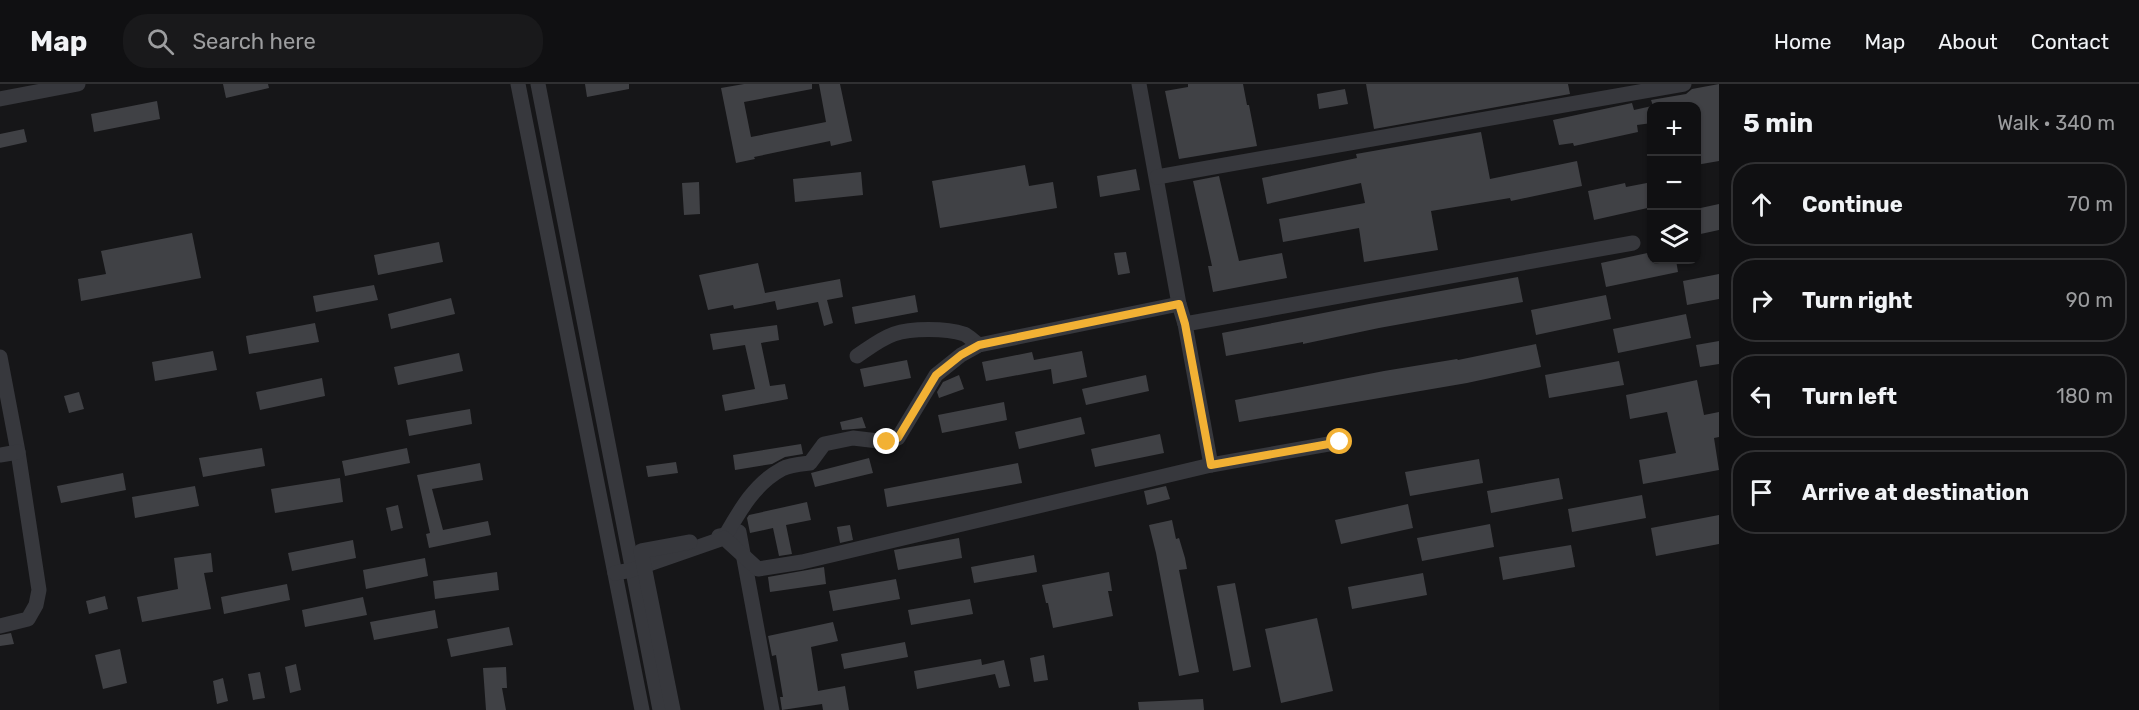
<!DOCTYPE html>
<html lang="en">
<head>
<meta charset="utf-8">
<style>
	body { margin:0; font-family:Rubik,sans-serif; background:#19191b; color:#f1f3f6 }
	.controls { position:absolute; right:18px; top:18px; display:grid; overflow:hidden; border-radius:12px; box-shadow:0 2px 4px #0004 }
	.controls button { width:54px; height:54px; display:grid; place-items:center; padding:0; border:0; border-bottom:2px solid #303032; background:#101012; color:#f1f3f6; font:30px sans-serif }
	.stop { position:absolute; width:18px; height:18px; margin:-14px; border:4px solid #f2b134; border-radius:50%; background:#fff }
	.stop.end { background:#f2b134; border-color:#fff; box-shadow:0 2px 6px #0008 }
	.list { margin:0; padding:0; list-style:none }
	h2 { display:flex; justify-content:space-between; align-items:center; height:78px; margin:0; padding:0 24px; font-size:26px }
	h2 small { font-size:20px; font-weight:400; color:#9c9d9f }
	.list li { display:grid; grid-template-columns:39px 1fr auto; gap:18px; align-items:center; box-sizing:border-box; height:84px; margin:0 12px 12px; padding:0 12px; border:2px solid #303032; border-radius:24px }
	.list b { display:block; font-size:22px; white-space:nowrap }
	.list em { font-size:20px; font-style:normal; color:#9c9d9f }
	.icon { flex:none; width:33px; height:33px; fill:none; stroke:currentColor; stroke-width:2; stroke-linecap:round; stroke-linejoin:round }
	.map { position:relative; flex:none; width:1719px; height:626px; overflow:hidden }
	header { display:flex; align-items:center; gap:36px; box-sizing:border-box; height:84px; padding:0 30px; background:#101012; border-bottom:2px solid #303032 }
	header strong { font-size:28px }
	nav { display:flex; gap:33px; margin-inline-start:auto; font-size:21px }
	.search { width:420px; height:54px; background:#19191b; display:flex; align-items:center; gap:15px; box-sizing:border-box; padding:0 21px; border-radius:24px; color:#9c9d9f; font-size:22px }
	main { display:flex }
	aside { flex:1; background:#101012 }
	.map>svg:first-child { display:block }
	.building { fill:#404145 }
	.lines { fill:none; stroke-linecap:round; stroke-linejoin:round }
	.minor { stroke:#37383d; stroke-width:15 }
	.route { stroke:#f2b134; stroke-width:8 }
</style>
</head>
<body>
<header>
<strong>Map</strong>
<div class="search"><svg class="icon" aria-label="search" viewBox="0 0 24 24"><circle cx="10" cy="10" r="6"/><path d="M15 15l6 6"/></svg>Search here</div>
<nav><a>Home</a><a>Map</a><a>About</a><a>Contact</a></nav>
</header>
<main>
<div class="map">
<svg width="1719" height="626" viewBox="0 0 1719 626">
	<rect width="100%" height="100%" fill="#161618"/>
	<g class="building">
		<polygon points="223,0 268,0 269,4 226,14"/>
		<polygon points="585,0 629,0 629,5 587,13"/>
		<polygon points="744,0 812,0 812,5 744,18 751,53 826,38 819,0 840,0 852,57 831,62 830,57 754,73 755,75 736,79 721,4"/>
		<polygon points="1188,0 1243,0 1247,21 1249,21 1257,62 1179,75 1165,7 1188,3"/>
		<polygon points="1366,0 1568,0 1570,10 1374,45"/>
		<polygon points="1719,0 1719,77 1696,81 1696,22 1653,22 1651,16 1686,10 1692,5"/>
		<polygon points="1345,5 1348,20 1319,25 1317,10"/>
		<polygon points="157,17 160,35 94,48 91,30"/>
		<polygon points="1632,19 1634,26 1652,22 1652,39 1637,41 1638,48 1574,62 1573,59 1559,61 1553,36"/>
		<polygon points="24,45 27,58 0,64 0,50"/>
		<polygon points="1481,48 1490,95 1577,77 1582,102 1511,117 1510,114 1431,127 1438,166 1364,178 1359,144 1283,158 1279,135 1365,119 1361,99 1267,120 1262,94 1357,74 1356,70"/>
		<polygon points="1025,81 1029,102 1053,98 1057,124 940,144 932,97"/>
		<polygon points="1136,85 1140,106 1100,113 1097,92"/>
		<polygon points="861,88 863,111 795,118 793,95"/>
		<polygon points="1219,92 1239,177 1282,169 1287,194 1213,208 1208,182 1212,182 1193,97"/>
		<polygon points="699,98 700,130 684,131 682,99"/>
		<polygon points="1652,98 1652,123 1594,136 1588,107 1625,99 1626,103"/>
		<polygon points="1719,120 1719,146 1696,151 1696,125"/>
		<polygon points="192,149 201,194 81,217 78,195 106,190 101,167"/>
		<polygon points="439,158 443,178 378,191 374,171"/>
		<polygon points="1126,168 1130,189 1118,191 1114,169"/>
		<polygon points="1652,168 1652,176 1676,176 1678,188 1606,203 1601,179"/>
		<polygon points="758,179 765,209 840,195 843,213 827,216 833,239 824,242 818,218 777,226 775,217 734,225 733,221 708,226 699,191"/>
		<polygon points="1719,190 1719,215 1687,221 1683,197"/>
		<polygon points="1518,193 1523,218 1379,244 1303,260 1303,258 1226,272 1222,249 1369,220"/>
		<polygon points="374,201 378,216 316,228 313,212"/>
		<polygon points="915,211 918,228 855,240 852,223"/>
		<polygon points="1606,211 1611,235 1536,251 1531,226"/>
		<polygon points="451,214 455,230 391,245 388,230"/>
		<polygon points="1686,230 1691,254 1618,269 1613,245"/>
		<polygon points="315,239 319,258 249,270 246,252"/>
		<polygon points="777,241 779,256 761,259 770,302 785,300 788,315 725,327 722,311 755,305 745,261 713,266 710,250"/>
		<polygon points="1719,257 1719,280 1700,283 1696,261"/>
		<polygon points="1536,260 1541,283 1467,299 1239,338 1235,316 1384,287 1457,275 1458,276"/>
		<polygon points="213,267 217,286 155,297 152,278"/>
		<polygon points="1082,267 1087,293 1053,300 1051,285 986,297 982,278 1032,268 1034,276"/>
		<polygon points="459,269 463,287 398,301 394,283"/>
		<polygon points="907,276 911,294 864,303 860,285"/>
		<polygon points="1619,277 1624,301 1549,314 1545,291"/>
		<polygon points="959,291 964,305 939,314 937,308 943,298"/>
		<polygon points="1146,291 1149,307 1086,321 1082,305"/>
		<polygon points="322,294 325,312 260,326 256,308"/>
		<polygon points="1697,296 1704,331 1719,328 1719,353 1714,354 1719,386 1643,400 1639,376 1676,369 1667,328 1630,335 1626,311"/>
		<polygon points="79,308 84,325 69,329 64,312"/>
		<polygon points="1004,318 1007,336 942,349 938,331"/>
		<polygon points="470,325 472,340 409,352 406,336"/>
		<polygon points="862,333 866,344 842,346 840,338"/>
		<polygon points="1081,333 1085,350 1019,365 1015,348"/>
		<polygon points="1160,350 1164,369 1095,383 1091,365"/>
		<polygon points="801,360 803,370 785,373 772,380 735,386 733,371"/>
		<polygon points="262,364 265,382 203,393 199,374"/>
		<polygon points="407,364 410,379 345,392 342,377"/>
		<polygon points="869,374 873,389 815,403 811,389"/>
		<polygon points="1479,375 1483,399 1410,412 1405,388"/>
		<polygon points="676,378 678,389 648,393 646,382"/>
		<polygon points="480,379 483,396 432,405 443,446 488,437 491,451 429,464 426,450 430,449 417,391"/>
		<polygon points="1018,379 1022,399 887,423 884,405"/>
		<polygon points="123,389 126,406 61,419 57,402"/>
		<polygon points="340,394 343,418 275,429 271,405"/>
		<polygon points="1559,394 1563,415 1491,429 1487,407"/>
		<polygon points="195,402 199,422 135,434 132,413"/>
		<polygon points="1166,402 1170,415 1147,421 1144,407"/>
		<polygon points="1642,411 1646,434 1572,448 1568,425"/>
		<polygon points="807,418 811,436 786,441 792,470 779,472 773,444 750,449 747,434 749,431"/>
		<polygon points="1408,420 1413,444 1341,460 1335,436"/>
		<polygon points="398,421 403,444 391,447 386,424"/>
		<polygon points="1719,431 1719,460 1656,472 1651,444"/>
		<polygon points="1172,436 1176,455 1179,454 1185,474 1187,485 1179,486 1199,588 1179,592 1156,469 1149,441"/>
		<polygon points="1490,440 1494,463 1422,477 1417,454"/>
		<polygon points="850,441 853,456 840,459 837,443"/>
		<polygon points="959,454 962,474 898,486 894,466"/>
		<polygon points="353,456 356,474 292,487 288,469"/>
		<polygon points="1571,461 1575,483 1503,496 1499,473"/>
		<polygon points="211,469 213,488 204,489 211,525 142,538 137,513 178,505 174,474"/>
		<polygon points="1034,471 1037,488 974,499 971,483"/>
		<polygon points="425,474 428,492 366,505 363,486"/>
		<polygon points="824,483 826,500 770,508 768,493"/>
		<polygon points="497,488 499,506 435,515 433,497"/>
		<polygon points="1109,488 1112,507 1108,507 1113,532 1053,544 1048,519 1046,519 1042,501"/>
		<polygon points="1423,489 1427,511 1352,525 1348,503"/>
		<polygon points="896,495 900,515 833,527 829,507"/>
		<polygon points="1235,499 1251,583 1233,587 1217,502"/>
		<polygon points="287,500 290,516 224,530 221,513"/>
		<polygon points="105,512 108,525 89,530 86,517"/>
		<polygon points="363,513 367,531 305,543 302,526"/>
		<polygon points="970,515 973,530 911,541 908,526"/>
		<polygon points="435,526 438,544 374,556 370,538"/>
		<polygon points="1317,534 1333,607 1281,619 1265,545"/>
		<polygon points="833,538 838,557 811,563 818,607 845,602 849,626 823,626 822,620 782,626 780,613 783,613 776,571 772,572 768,552"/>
		<polygon points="509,543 513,561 451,573 447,555"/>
		<polygon points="11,549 14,560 0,562 0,551"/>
		<polygon points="905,558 908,573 844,585 841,570"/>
		<polygon points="120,565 127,599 103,605 95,571"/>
		<polygon points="1044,571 1048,596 1034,598 1030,574"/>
		<polygon points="981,575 982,581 1004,576 1010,602 999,604 995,590 917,605 914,587"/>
		<polygon points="296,580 301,606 290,609 285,583"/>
		<polygon points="506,583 507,604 502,604 506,626 486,626 483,584"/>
		<polygon points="260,588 265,614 253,616 248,590"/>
		<polygon points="223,594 228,617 217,620 213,597"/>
		<polygon points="1203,615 1204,626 1139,626 1138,618"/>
	</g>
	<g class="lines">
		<g class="minor">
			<polyline points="518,0 642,626"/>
			<polyline points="538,0 660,626"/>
			<polyline points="1139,0 1179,220 1185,240 1211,381"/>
			<polyline points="0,15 78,0"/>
			<polyline points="1157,93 1684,0"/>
			<polyline points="1185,240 1633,159"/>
			<path d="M 857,272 C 869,264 880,255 894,250 C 911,244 946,244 964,250 C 969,252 974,258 979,261"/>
			<polyline points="0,273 18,368 39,506 36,521 28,535 0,542"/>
			<polyline points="0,371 18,368"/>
			<polyline points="719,452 739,448 772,626"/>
			<path d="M 724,454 C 739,428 754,400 782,385 C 789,381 801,380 810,379 L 824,360 L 853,354 L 887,358 L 898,354 L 936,291 L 961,271 L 979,261 L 1179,220"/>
			<polyline points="615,489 632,486 724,454 758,485 802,478 1211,381 1340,358"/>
			<polyline points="673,626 641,467 690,458"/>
		</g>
	</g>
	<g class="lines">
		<polyline class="route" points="887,358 898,354 936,291 961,271 979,261 1179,220 1185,240 1211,381 1340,358"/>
	</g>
</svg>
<div class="controls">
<button>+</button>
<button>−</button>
<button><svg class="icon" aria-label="layers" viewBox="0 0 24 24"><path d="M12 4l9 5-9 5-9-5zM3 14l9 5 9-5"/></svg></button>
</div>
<div class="stop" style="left:1340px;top:358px"></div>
<div class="stop end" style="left:887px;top:358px"></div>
</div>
<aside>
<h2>5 min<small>Walk · 340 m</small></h2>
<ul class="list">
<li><svg class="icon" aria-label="ahead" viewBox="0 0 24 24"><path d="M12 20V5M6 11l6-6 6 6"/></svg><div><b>Continue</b></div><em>70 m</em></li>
<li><svg class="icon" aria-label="right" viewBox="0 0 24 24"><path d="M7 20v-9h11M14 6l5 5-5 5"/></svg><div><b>Turn right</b></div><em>90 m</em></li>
<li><svg class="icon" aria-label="left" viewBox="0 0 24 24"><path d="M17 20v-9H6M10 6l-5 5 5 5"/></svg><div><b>Turn left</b></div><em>180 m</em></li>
<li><svg class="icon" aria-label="arrive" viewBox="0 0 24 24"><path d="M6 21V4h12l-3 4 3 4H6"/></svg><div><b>Arrive at destination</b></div></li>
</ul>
</aside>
</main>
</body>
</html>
